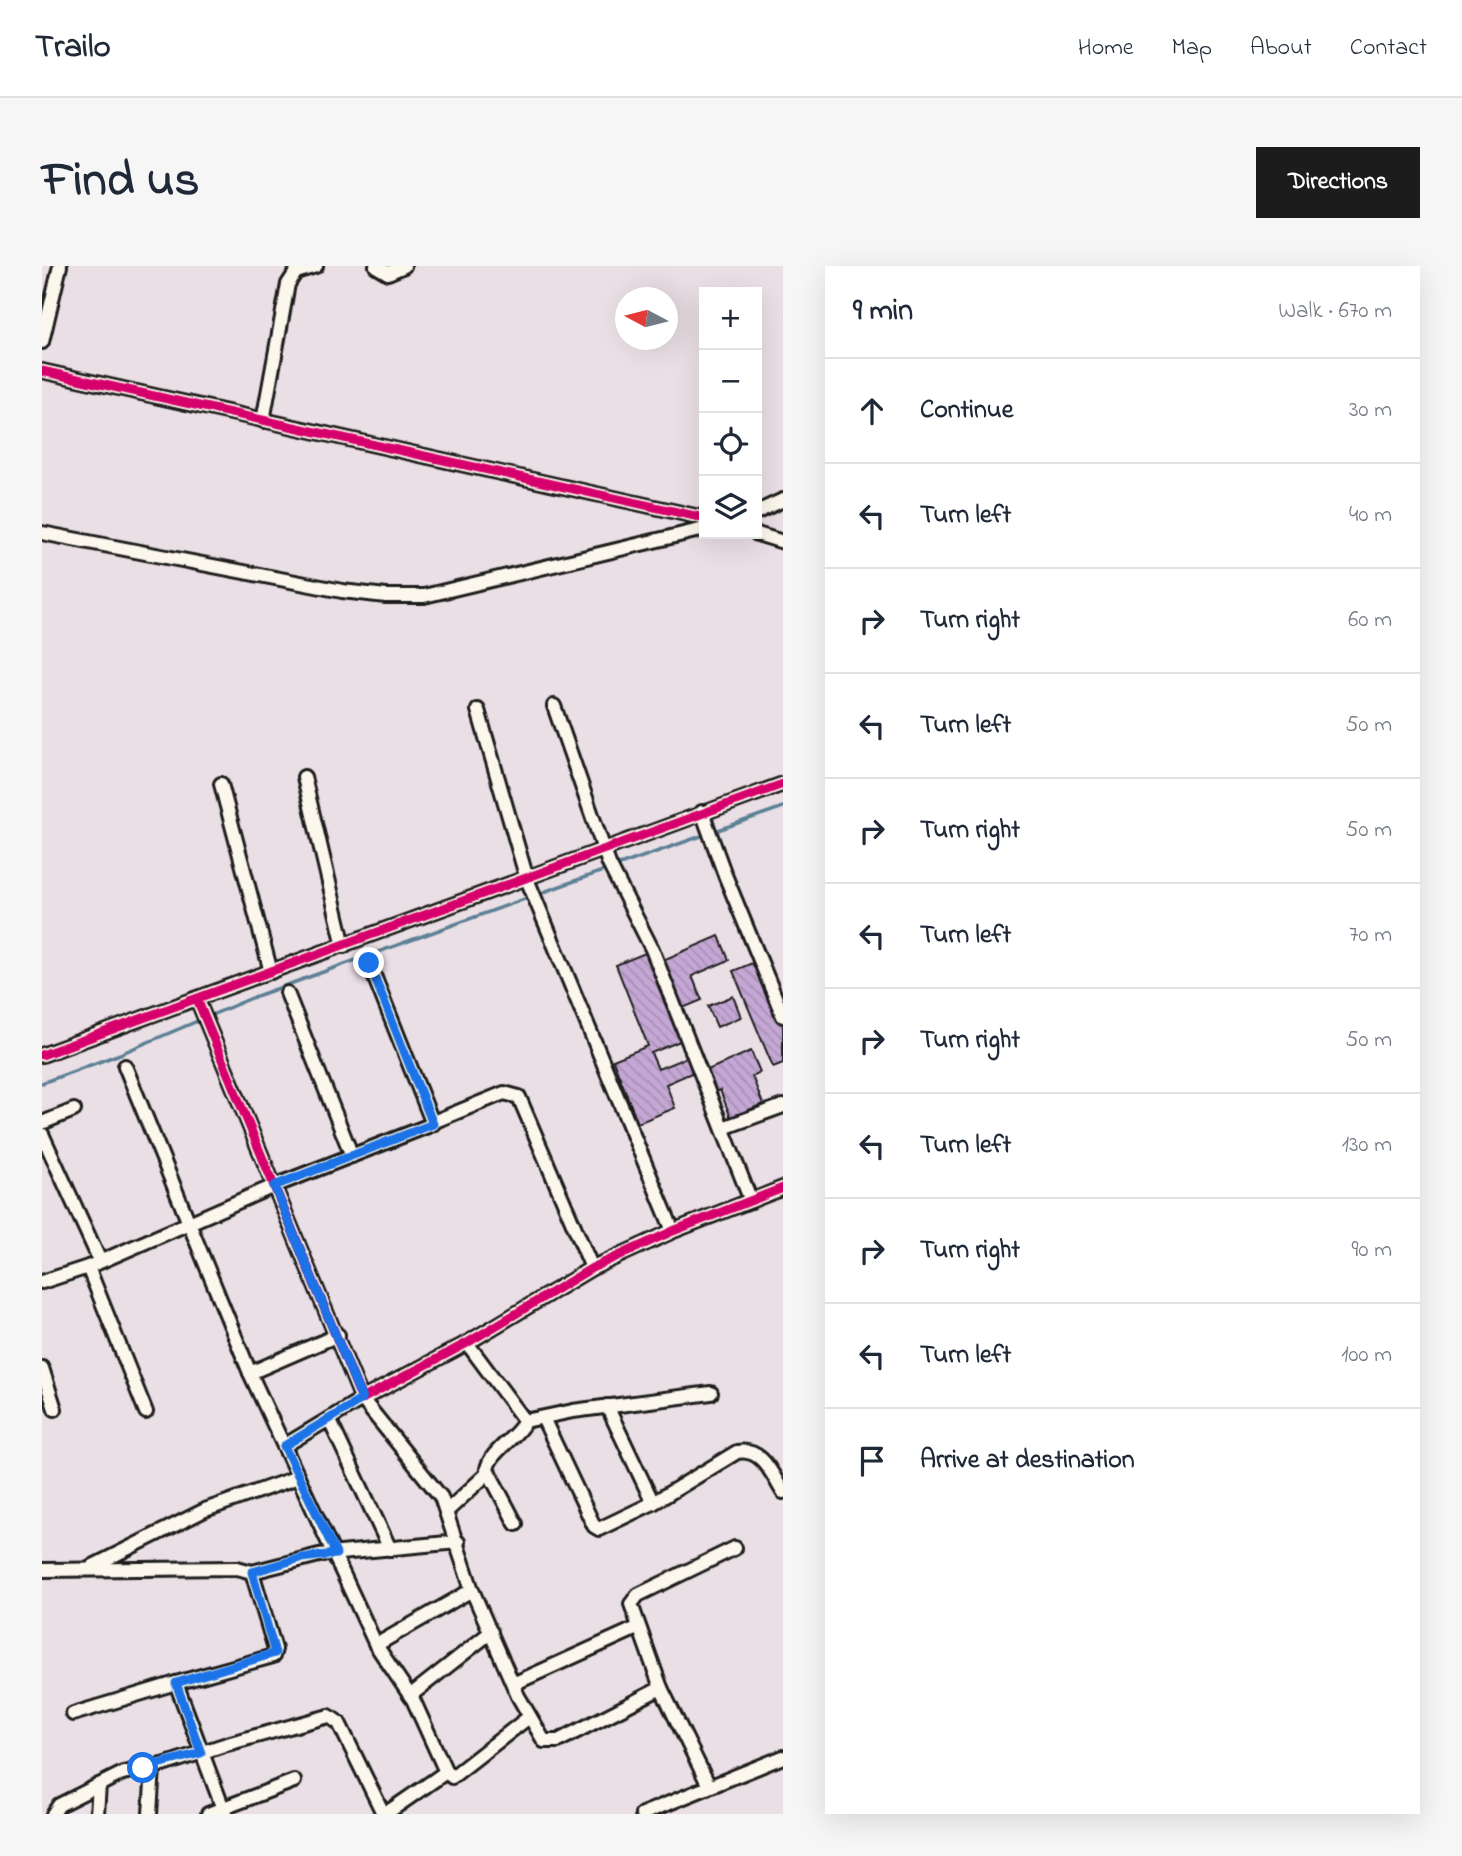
<!DOCTYPE html>
<html lang="en">
<head>
<meta charset="utf-8">
<style>
	body { margin:0; font-family:"Indie Flower",sans-serif; background:#f6f6f7; color:#1f2937 }
	.controls { position:absolute; right:21px; top:21px; display:grid; overflow:hidden; border-radius:0px; box-shadow:0 7px 28px #0002 }
	.controls button { width:63px; height:63px; display:grid; place-items:center; padding:0; border:0; border-bottom:2px solid #e0e1e3; background:#fff; color:#1f2937; font:35px sans-serif }
	.compass { position:absolute; left:573px; top:21px; width:63px; height:63px; border-radius:50%; background:#fff; box-shadow:0 7px 28px #0002; rotate:277deg }
	.stop { position:absolute; width:21px; height:21px; margin:-16px; border:5px solid #1a73e8; border-radius:50%; background:#fff }
	.stop.end { background:#1a73e8; border-color:#fff; box-shadow:0 2px 7px #0008 }
	.list { margin:0; padding:0; list-style:none }
	h2 { display:flex; justify-content:space-between; align-items:center; height:91px; margin:0; padding:0 28px; font-size:30px }
	h2 small { font-size:23px; font-weight:400; color:#747a83 }
	.list li { display:grid; grid-template-columns:46px 1fr auto; gap:21px; align-items:center; box-sizing:border-box; height:105px; padding:0 28px; border-top:2px solid #e0e1e3 }
	.list b { display:block; font-size:26px; white-space:nowrap }
	.list em { font-size:23px; font-style:normal; color:#747a83 }
	.icon { flex:none; width:38px; height:38px; fill:none; stroke:currentColor; stroke-width:2; stroke-linecap:round; stroke-linejoin:round }
	.map { position:relative; flex:none; width:741px; height:1548px; overflow:hidden; border-radius:0px }
	header { display:flex; align-items:center; gap:42px; box-sizing:border-box; height:98px; padding:0 35px; background:#fff; border-bottom:2px solid #e0e1e3 }
	header strong { font-size:33px }
	nav { display:flex; gap:38px; margin-inline-start:auto; font-size:24px }
	.intro { display:flex; align-items:center; justify-content:space-between; box-sizing:border-box; height:168px; padding:0 42px }
	h1 { margin:0; font-size:49px }
	.button { padding:18px 32px; border-radius:0px; background:#1c1c1c; color:#fff; font-size:24px; font-weight:700 }
	main { display:flex; gap:42px; padding:0 42px }
	aside { flex:1; background:#fff; border-radius:0px; box-shadow:0 7px 28px #0002 }
	.map>svg:first-child { display:block }
	.lines { fill:none; stroke-linecap:round; stroke-linejoin:round }
	.stream { stroke:#5c8095; stroke-width:3.5 }
	.building { fill:url(#building-back-hatch); stroke:#1c1c1c; stroke-width:2 }
	.street-casing { stroke:#1c1c1c; stroke-width:18 }
	.street { stroke:#fbf7ec; stroke-width:12 }
	.cycleway-casing { stroke:#fbf7ec; stroke-width:13 }
	.cycleway { stroke:#d6006c; stroke-width:9 }
	.route { stroke:#1a73e8; stroke-width:9 }
</style>
</head>
<body>
<header>
<strong>Trailo</strong>
<nav><a>Home</a><a>Map</a><a>About</a><a>Contact</a></nav>
</header>
<div class="intro"><h1>Find us</h1><a class="button">Directions</a></div>
<main>
<div class="map">
<svg width="741" height="1548" viewBox="0 0 741 1548">
	<defs>
		<pattern id="building-back-hatch" width="6" height="6" patternUnits="userSpaceOnUse" patternTransform="scale(1.75)"><rect width="6" height="6" fill="#c4a7d4"/><path d="M-1 5l2 2M0 0l6 6M5-1l2 2" fill="none" stroke="#a88fb5"/></pattern>
	</defs>
	<rect width="100%" height="100%" fill="#eadfe5"/>
	<filter id="ink" filterUnits="userSpaceOnUse"><feTurbulence type="fractalNoise" baseFrequency=".0143" numOctaves="2"/><feDisplacementMap in="SourceGraphic" scale="14" xChannelSelector="R" yChannelSelector="G"/><feConvolveMatrix kernelMatrix="1 2 1 2 8 2 1 2 1" color-interpolation-filters="sRGB"/></filter>
	<g filter="url(#ink)">
		<g class="lines">
			<g class="stream">
				<polyline points="496,628 741,541"/>
				<polyline points="0,817 78,788 212,731 488,631"/>
			</g>
		</g>
		<g class="building">
			<polygon points="677,670 687,694 650,710 660,734 641,742 621,694"/>
			<polygon points="608,685 643,773 609,787 616,803 648,790 654,805 624,818 633,842 596,857 571,794 606,780 574,699"/>
			<polygon points="715,695 741,757 741,797 731,801 691,705"/>
			<polygon points="691,730 699,751 675,761 666,740"/>
			<polygon points="709,785 718,806 710,810 721,838 689,852 678,824 670,827 661,806"/>
		</g>
		<g class="lines">
			<defs>
				<g id="street">
					<polyline points="334,0 346,7 362,0"/>
					<polyline points="0,76 18,0"/>
					<polyline points="0,105 662,252"/>
					<polyline points="221,155 246,18 254,6 274,0"/>
					<polyline points="715,246 741,234"/>
					<polyline points="0,267 300,325 344,330 382,330 662,263"/>
					<polyline points="715,268 741,276"/>
					<polyline points="512,440 567,598 610,683 709,935"/>
					<polyline points="436,444 485,613 631,965"/>
					<polyline points="262,511 302,680"/>
					<polyline points="179,518 229,706"/>
					<polyline points="660,546 683,609 741,750"/>
					<polyline points="245,727 310,890"/>
					<polyline points="155,733 320,1133 425,1077 550,1002 631,965 741,922"/>
					<polyline points="0,789 741,518"/>
					<polyline points="83,800 208,1107 296,1069"/>
					<polyline points="391,856 462,827 477,831 550,1002"/>
					<polyline points="0,857 32,844"/>
					<polyline points="681,862 741,840"/>
					<polyline points="0,868 58,995"/>
					<polyline points="46,1001 104,1146"/>
					<polyline points="0,1016 46,1001 232,920 391,858 327,697"/>
					<polyline points="425,1077 483,1155 531,1145 669,1127"/>
					<polyline points="0,1102 13,1143"/>
					<polyline points="208,1107 334,1379 369,1431"/>
					<polyline points="565,1140 611,1237"/>
					<path d="M 501,1152 L 552,1260 L 557,1263 L 611,1237 L 695,1186 C 721,1182 729,1207 741,1226"/>
					<polyline points="287,1153 348,1283"/>
					<polyline points="242,1180 320,1133 399,1231 430,1324 476,1430 502,1475 516,1475 619,1422"/>
					<polyline points="406,1244 446,1207"/>
					<path d="M 474,1258 L 445,1203 C 449,1184 474,1173 483,1155"/>
					<polyline points="51,1300 163,1244 256,1211"/>
					<polyline points="0,1304 195,1302 210,1306 233,1383 231,1390 134,1417 183,1548"/>
					<polyline points="210,1306 277,1289 416,1276"/>
					<polyline points="334,1379 430,1324"/>
					<polyline points="471,1418 595,1362"/>
					<polyline points="31,1448 134,1417"/>
					<polyline points="404,1506 410,1511 487,1451"/>
					<polyline points="667,1520 619,1422 589,1338 596,1329 693,1282"/>
					<polyline points="11,1548 17,1539 81,1507 124,1498 185,1478 287,1450 297,1457 339,1543 343,1546 349,1544 404,1506 369,1429 449,1366"/>
					<polyline points="55,1548 57,1519"/>
					<polyline points="108,1548 111,1501"/>
					<polyline points="166,1548 252,1515"/>
					<polyline points="600,1548 741,1491"/>
				</g>
			</defs>
			<use href="#street" class="street-casing"/>
			<use href="#street" class="street"/>
			<defs>
				<g id="cycleway">
					<polyline points="0,105 662,252"/>
					<polyline points="155,733 320,1133 425,1077 550,1002 631,965 741,922"/>
					<polyline points="0,789 741,518"/>
				</g>
			</defs>
			<use href="#cycleway" class="cycleway-casing"/>
			<use href="#cycleway" class="cycleway"/>
		</g>
	</g>
	<g class="lines" filter="url(#ink)">
		<polyline class="route" points="101,1502 159,1487 134,1417 233,1387 210,1306 259,1292 294,1288 242,1180 320,1133 232,920 391,858 327,697"/>
	</g>
</svg>
<div class="controls">
<button>+</button>
<button>−</button>
<button><svg class="icon" aria-label="locate" viewBox="0 0 24 24"><circle cx="12" cy="12" r="6"/><path d="M12 2v4M12 18v4M2 12h4M18 12h4"/></svg></button>
<button><svg class="icon" aria-label="layers" viewBox="0 0 24 24"><path d="M12 4l9 5-9 5-9-5zM3 14l9 5 9-5"/></svg></button>
</div>
<svg class="compass" viewBox="-18 -18 36 36"><path d="M0-13l5 13h-10z" fill="#e53935"/><path d="M0 13l5-13h-10z" fill="#747a83"/></svg>
<div class="stop" style="left:101px;top:1502px"></div>
<div class="stop end" style="left:327px;top:697px"></div>
</div>
<aside>
<h2>9 min<small>Walk · 670 m</small></h2>
<ul class="list">
<li><svg class="icon" aria-label="ahead" viewBox="0 0 24 24"><path d="M12 20V5M6 11l6-6 6 6"/></svg><div><b>Continue</b></div><em>30 m</em></li>
<li><svg class="icon" aria-label="left" viewBox="0 0 24 24"><path d="M17 20v-9H6M10 6l-5 5 5 5"/></svg><div><b>Turn left</b></div><em>40 m</em></li>
<li><svg class="icon" aria-label="right" viewBox="0 0 24 24"><path d="M7 20v-9h11M14 6l5 5-5 5"/></svg><div><b>Turn right</b></div><em>60 m</em></li>
<li><svg class="icon" aria-label="left" viewBox="0 0 24 24"><path d="M17 20v-9H6M10 6l-5 5 5 5"/></svg><div><b>Turn left</b></div><em>50 m</em></li>
<li><svg class="icon" aria-label="right" viewBox="0 0 24 24"><path d="M7 20v-9h11M14 6l5 5-5 5"/></svg><div><b>Turn right</b></div><em>50 m</em></li>
<li><svg class="icon" aria-label="left" viewBox="0 0 24 24"><path d="M17 20v-9H6M10 6l-5 5 5 5"/></svg><div><b>Turn left</b></div><em>70 m</em></li>
<li><svg class="icon" aria-label="right" viewBox="0 0 24 24"><path d="M7 20v-9h11M14 6l5 5-5 5"/></svg><div><b>Turn right</b></div><em>50 m</em></li>
<li><svg class="icon" aria-label="left" viewBox="0 0 24 24"><path d="M17 20v-9H6M10 6l-5 5 5 5"/></svg><div><b>Turn left</b></div><em>130 m</em></li>
<li><svg class="icon" aria-label="right" viewBox="0 0 24 24"><path d="M7 20v-9h11M14 6l5 5-5 5"/></svg><div><b>Turn right</b></div><em>90 m</em></li>
<li><svg class="icon" aria-label="left" viewBox="0 0 24 24"><path d="M17 20v-9H6M10 6l-5 5 5 5"/></svg><div><b>Turn left</b></div><em>100 m</em></li>
<li><svg class="icon" aria-label="arrive" viewBox="0 0 24 24"><path d="M6 21V4h12l-3 4 3 4H6"/></svg><div><b>Arrive at destination</b></div></li>
</ul>
</aside>
</main>
</body>
</html>
